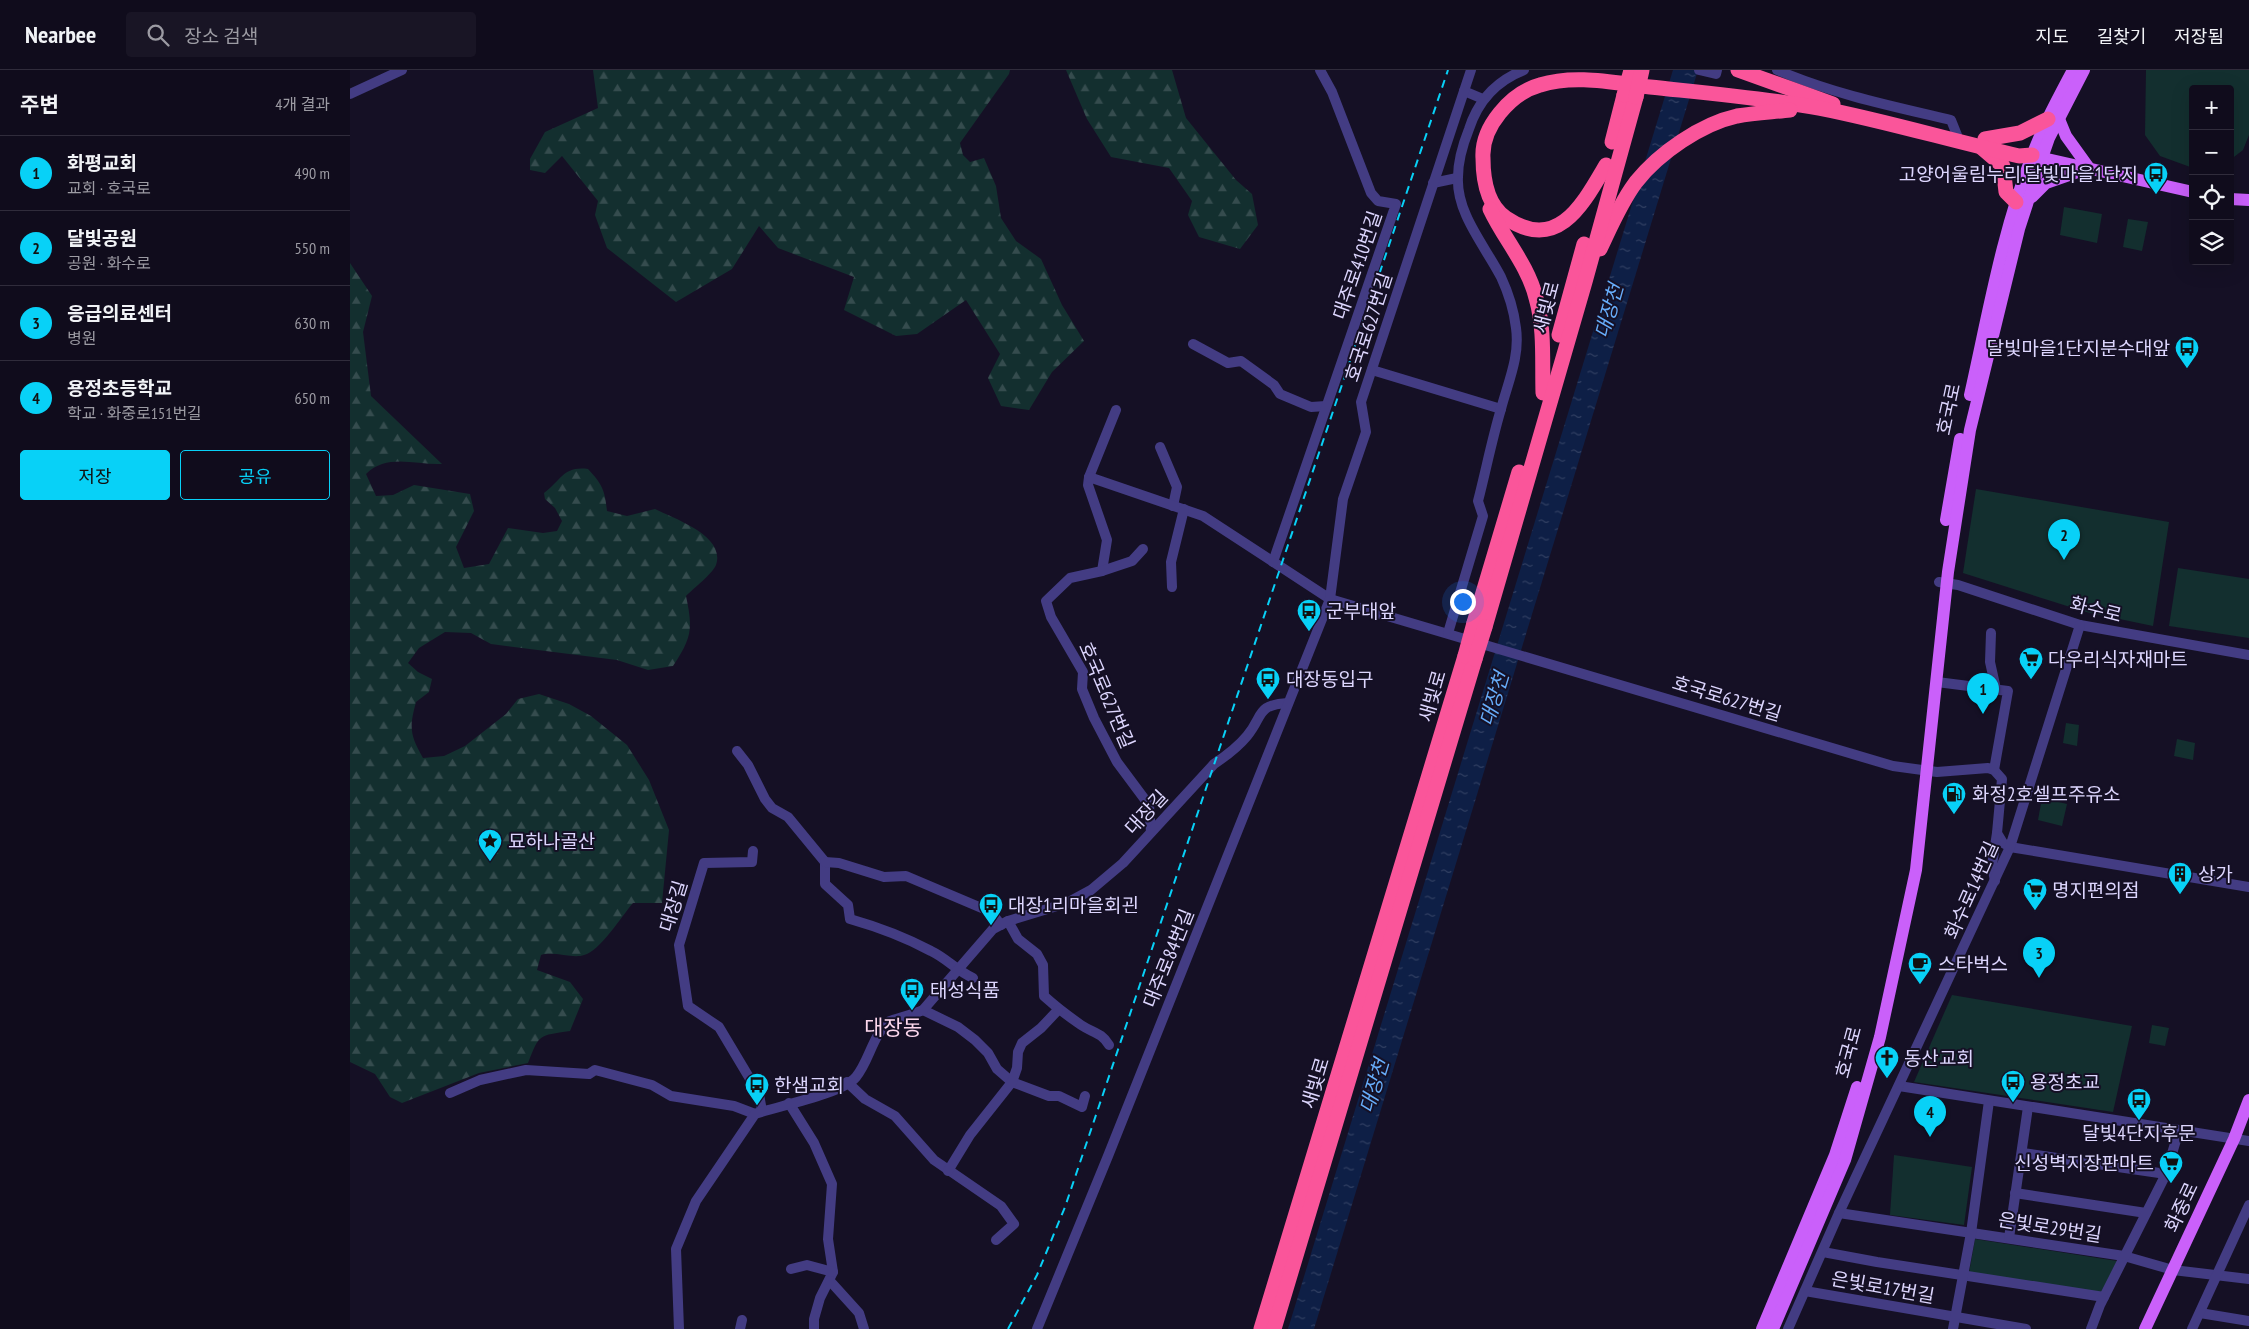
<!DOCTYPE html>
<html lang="ko">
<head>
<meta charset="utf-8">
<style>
	body { margin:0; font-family:"PT Sans Narrow","Noto Sans KR",sans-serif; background:#191525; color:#f1f3f6 }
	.controls { position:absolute; right:15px; top:15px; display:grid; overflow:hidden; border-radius:5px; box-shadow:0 5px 20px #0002 }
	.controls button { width:45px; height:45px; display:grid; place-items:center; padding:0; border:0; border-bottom:1px solid #302c3b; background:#100c1c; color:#f1f3f6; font:25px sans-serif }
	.you { position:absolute; left:1112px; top:531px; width:18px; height:18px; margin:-12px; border:4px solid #fff; border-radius:50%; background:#1a73e8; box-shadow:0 0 0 8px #1a73e833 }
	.badge { display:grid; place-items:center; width:32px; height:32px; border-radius:50%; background:#08d1f7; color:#111; font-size:16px; font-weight:700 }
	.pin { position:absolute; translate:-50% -41px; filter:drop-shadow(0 1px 2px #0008) }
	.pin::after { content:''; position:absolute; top:26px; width:18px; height:15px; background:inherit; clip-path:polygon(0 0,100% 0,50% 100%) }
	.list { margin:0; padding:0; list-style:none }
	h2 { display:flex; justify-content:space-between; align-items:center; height:65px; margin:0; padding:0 20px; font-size:21px }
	h2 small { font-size:16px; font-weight:400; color:#9c9ba3 }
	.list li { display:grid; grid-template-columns:32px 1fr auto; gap:15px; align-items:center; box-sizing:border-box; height:75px; padding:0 20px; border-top:1px solid #302c3b }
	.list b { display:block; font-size:19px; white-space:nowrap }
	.list p { margin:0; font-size:16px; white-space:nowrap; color:#9c9ba3 }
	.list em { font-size:16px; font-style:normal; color:#9c9ba3 }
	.actions { display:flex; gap:10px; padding:15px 20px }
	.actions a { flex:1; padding:11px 0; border:1px solid #08d1f7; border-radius:5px; text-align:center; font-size:18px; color:#08d1f7 }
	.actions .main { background:#08d1f7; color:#111 }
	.icon { flex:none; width:28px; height:28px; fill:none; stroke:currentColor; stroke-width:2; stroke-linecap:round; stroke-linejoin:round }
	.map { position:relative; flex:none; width:1899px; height:1259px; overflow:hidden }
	header { display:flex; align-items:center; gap:30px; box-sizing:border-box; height:70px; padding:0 25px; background:#100c1c; border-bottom:1px solid #302c3b }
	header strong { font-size:24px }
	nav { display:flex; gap:28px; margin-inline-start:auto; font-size:18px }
	.search { width:350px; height:45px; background:#191525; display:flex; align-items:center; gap:12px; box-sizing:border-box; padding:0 18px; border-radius:5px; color:#9c9ba3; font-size:19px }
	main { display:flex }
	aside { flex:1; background:#100c1c }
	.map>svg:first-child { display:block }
	.forest { fill:url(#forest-firs) }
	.park { fill:#132f2f }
	.water { fill:url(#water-ripples) }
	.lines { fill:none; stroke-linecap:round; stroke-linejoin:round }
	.minor { stroke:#433c83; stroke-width:10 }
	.major { stroke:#ca60fa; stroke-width:12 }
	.highway { stroke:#fa559a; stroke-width:15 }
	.rail { stroke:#08d1f7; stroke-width:2; stroke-dasharray:8 6; stroke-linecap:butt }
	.highway-bridge { stroke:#fa559a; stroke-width:15 }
	.labels { text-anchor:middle; stroke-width:4; stroke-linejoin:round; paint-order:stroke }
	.poi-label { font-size:19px; fill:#ddd6fe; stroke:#151025; text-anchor:start }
	.street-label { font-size:19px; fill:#ddd6fe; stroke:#151025 }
	.water-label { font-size:20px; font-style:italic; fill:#67adfa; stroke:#151025 }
	.quarter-label { font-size:21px; fill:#fed8ee; stroke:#151025 }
</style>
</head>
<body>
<header>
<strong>Nearbee</strong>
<div class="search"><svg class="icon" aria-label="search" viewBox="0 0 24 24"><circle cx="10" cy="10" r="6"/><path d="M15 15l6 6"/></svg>장소 검색</div>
<nav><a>지도</a><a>길찾기</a><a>저장됨</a></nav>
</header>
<main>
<aside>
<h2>주변<small>4개 결과</small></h2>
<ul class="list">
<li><span class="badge">1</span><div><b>화평교회</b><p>교회 · 호국로</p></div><em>490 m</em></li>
<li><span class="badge">2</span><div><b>달빛공원</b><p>공원 · 화수로</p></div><em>550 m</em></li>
<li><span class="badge">3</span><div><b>응급의료센터</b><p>병원</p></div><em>630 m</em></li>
<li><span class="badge">4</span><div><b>용정초등학교</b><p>학교 · 화중로151번길</p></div><em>650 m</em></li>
</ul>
<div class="actions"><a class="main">저장</a><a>공유</a></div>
</aside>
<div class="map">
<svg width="1899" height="1259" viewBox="0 0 1899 1259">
	<defs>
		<pattern id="forest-firs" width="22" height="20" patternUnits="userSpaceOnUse" patternTransform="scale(1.25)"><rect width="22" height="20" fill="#132f2f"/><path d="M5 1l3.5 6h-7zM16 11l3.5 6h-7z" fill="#354c4e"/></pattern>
		<pattern id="water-ripples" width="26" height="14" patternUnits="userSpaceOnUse" patternTransform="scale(1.25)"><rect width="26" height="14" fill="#0e1f46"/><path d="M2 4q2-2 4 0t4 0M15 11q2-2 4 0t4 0" fill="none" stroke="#313f62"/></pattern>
	</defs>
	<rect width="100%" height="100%" fill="#151025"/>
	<g class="forest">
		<polygon points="243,0 660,0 659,4 610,73 613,85 620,92 634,88 646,116 651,148 666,171 691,189 712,235 734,271 702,302 679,340 651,336 638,308 650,284 616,230 567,264 546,266 494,240 504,207 428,178 409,156 382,199 326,232 257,178 245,145 248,131 212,86 195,103 180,100 180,89 195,62 248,38"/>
		<polygon points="716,0 822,0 836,48 886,110 902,124 908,155 890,179 849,167 838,145 842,131 819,98 761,87 737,49"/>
		<path d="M 0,193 L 22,226 L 13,262 L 21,326 L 92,394 C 65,395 37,383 16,404 L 26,426 L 43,425 L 64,415 L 120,424 L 124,441 L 106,477 L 114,498 L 139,494 L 158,458 L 193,463 L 207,461 L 212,451 L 205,438 L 195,429 L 194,423 C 212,410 213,396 238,399 C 252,414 255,420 257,441 L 277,446 L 305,439 C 325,449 376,466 366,495 C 363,503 343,519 336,526 C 343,559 342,567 323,596 L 298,600 L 267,590 L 141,574 L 121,563 L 95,562 L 69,578 L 58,593 L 68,602 L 82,609 L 79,622 L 66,632 C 59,658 60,665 73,688 L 94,686 L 115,676 L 156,644 L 168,629 L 189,624 L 219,634 L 241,646 L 277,675 L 299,710 L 319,760 L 312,833 L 283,833 C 271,847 250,881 234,885 C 223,889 205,881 191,885 L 187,900 L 220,912 L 233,929 L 220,961 C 188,966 190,963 178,993 L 129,1003 L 52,1033 L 40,1027 L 25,1004 L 0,992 Z"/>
	</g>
	<g class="park">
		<polygon points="1796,0 1899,0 1899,65 1893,80 1880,90 1880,19 1843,19 1843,98 1810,86 1795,65"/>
		<polygon points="1714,137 1752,144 1747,173 1710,165"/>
		<polygon points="1778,149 1798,152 1792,181 1773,177"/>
		<polygon points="1626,419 1819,452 1803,556 1736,542 1613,503"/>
		<polygon points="1828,498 1899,509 1899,568 1819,556"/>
		<polygon points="1716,653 1729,655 1727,676 1713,673"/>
		<polygon points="1827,669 1845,673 1843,690 1824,686"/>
		<polygon points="1692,728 1717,734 1712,756 1688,750"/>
		<polygon points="1602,925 1782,956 1763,1042 1564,1012"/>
		<polygon points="1802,955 1819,958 1815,976 1799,973"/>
		<polygon points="1544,1085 1622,1097 1614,1155 1540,1145"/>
		<polygon points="1625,1169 1767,1191 1752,1224 1619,1203"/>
	</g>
	<polygon class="water" points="1323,0 1348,0 964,1259 938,1259"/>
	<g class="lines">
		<g class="minor">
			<polyline points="1349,0 1366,4 1367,0"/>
			<path d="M 1427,0 C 1483,24 1541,36 1601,50 L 1607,65"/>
			<polyline points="1114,21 1133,29"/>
			<polyline points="0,24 52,0"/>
			<polyline points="1083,113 1107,108"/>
			<polyline points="843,274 878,293 891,291 924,315 930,324 961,337 976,336"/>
			<polyline points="1022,300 1151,339"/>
			<polyline points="766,340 739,407 738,415 757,470 752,501 720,508 696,531 701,547 733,602 732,619 744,648 767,692 799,735 801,762"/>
			<polyline points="810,377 827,417 823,436"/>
			<polyline points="739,407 853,446 980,529 1543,696 1587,702 1638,698 1644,700 1652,709 1647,763 1653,773 1660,777 1899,817"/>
			<polyline points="923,492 1046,134 1028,131 1021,123 982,22 970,0"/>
			<polyline points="752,501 782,491 793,479"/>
			<polyline points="1589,512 1608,515 1730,555 1899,585"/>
			<polyline points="822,517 821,492 834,439"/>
			<path d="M 1098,563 L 1133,446 L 1128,431 C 1136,400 1142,369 1151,339 C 1158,312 1170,287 1166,258 C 1164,241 1158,222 1151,207 C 1135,176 1106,143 1108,107 C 1108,90 1113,74 1119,59 C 1128,31 1146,11 1174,0"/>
			<polyline points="1641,563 1640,592 1646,619"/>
			<polyline points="1587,612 1658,621 1644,700"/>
			<path d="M 387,681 L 398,695 L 415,729 L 422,738 L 438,747 L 475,792 L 475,814 L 498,835 L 500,849 C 528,857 555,867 581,881 C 596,888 606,900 623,908"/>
			<polyline points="403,781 402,792 354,793 329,875 338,936 369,957 409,1024 412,1041"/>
			<polyline points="475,792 489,793 534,807 556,806 641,842 651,855"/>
			<polyline points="1645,811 1642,795 1647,763"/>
			<path d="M 658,851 L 668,869 L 687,884 L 693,895 L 694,926 C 706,937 718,946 731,955 C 743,963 751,962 759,975"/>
			<polyline points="573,940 608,957 625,970 638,983 647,999 662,1012 699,1026 709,1026 732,1037 735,1026"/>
			<polyline points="497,1012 515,1029 545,1046 584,1090 651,1136 664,1154 646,1170"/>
			<polyline points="1549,1016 1899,1071"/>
			<polyline points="100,1023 130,1010 176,1000 239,1004 245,1000 302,1015 321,1026 384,1036 405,1044"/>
			<polyline points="439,1033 464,1073 482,1114 478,1169 483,1202 470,1228 464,1249 464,1259"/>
			<polyline points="1673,1083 1816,1104"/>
			<polyline points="598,1101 620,1065 662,1012 667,998 668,982 672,973 691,958 708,940"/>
			<polyline points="1665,1123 1796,1143"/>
			<polyline points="1489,1143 1774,1186 1823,1200 1899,1209"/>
			<polyline points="1659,1168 1678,1037"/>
			<polyline points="1473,1182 1527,1192 1754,1227"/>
			<polyline points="441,1199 457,1195 483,1202"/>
			<polyline points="480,1211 509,1243 514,1259"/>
			<polyline points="1455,1221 1676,1259"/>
			<polyline points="1850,1243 1899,1251"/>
			<path d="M 329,1259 L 326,1179 L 346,1131 L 405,1044 C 428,1036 492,1024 506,1007 C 520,990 522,965 540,951 C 544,949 565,944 573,940 L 643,859 L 658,851 L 717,833 L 741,820 L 773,793 L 864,694 C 876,686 888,677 897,666 C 914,646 905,635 938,633"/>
			<polyline points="390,1259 392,1250"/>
			<polyline points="687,1259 758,1086 980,529 993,429 1016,362 1011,332 1121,0"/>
			<polyline points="1438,1259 1489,1143 1660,777 1730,555"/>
			<polyline points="1603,1259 1621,1163 1639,1031"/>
			<polyline points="1741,1259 1750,1235 1816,1104 1829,1060"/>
			<polyline points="1842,1259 1899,1135"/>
		</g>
		<g class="major">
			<polyline points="1684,86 1843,122"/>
			<polyline points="1682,127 1696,113 1739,98 1716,66 1709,49"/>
			<polyline points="1880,129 1899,130"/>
			<path d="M 1620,325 C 1638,245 1652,162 1682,86 C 1693,56 1708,28 1723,0"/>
			<polyline points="1596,450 1610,369"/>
			<polyline points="1412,1259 1485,1085 1507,1017"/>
			<polyline points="1423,1259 1495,1090 1530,967 1566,800 1598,502 1620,360 1669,159 1692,88 1699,68 1734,0"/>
			<polyline points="1795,1259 1884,1069 1899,1030"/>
		</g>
		<g class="highway">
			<polyline points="1388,0 1483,34"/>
			<polyline points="1635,69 1670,63 1698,49"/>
			<polyline points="1262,72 1274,25"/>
			<polyline points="1632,78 1653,96 1656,122 1666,132"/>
			<path d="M 1256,95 C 1233,134 1208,183 1156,148 C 1137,135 1133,109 1133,88 C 1131,57 1161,23 1190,15 C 1225,4 1264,13 1300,17 C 1356,23 1413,28 1469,38 C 1536,51 1602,71 1669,86 L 1682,85"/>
			<path d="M 1140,139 C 1154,169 1178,195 1186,228 C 1195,259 1192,292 1193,323"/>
			<path d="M 1250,179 C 1261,156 1271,132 1286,112 C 1309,83 1351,54 1387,46 C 1405,43 1423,42 1440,40"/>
			<polyline points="1209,265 1234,174"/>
			<polyline points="1124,553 1169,402"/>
			<polyline points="1135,557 1235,212 1286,27"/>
			<polyline points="911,1259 1115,586"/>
			<polyline points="924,1259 1125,589"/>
		</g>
		<polyline class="rail" points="658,1259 687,1205 715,1137 1098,0"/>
		<g class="highway-bridge">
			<polyline points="1274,25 1281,0"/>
			<polyline points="1286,27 1292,0"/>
			<polyline points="1115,586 1124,553"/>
			<polyline points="1125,589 1135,557"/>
		</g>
	</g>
	<defs>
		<symbol id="bus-pin" viewBox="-11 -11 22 30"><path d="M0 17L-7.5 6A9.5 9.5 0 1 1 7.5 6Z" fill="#08d1f7" stroke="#151025"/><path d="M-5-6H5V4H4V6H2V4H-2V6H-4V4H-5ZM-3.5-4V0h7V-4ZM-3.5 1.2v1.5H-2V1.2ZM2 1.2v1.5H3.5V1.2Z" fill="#111"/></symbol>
		<symbol id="supermarket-pin" viewBox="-11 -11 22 30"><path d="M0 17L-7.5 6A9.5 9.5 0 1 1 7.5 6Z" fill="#08d1f7" stroke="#151025"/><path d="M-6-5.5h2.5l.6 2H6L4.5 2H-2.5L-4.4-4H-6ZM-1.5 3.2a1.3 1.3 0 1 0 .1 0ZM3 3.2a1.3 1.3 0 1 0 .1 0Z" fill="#111"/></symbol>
		<symbol id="fuel-pin" viewBox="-11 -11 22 30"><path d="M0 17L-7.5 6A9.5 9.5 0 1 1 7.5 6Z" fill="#08d1f7" stroke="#151025"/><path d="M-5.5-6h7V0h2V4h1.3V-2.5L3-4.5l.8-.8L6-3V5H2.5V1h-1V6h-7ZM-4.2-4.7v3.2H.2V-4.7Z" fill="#111"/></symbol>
		<symbol id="sight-pin" viewBox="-11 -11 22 30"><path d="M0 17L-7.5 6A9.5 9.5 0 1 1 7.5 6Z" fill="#08d1f7" stroke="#151025"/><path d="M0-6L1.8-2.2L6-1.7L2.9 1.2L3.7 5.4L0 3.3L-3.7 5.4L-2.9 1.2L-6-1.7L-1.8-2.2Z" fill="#111"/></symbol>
		<symbol id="building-pin" viewBox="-11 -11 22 30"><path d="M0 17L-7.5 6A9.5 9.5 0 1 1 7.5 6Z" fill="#08d1f7" stroke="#151025"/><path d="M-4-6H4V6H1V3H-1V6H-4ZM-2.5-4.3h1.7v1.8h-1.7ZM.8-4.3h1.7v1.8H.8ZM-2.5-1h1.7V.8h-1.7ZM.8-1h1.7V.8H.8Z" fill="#111"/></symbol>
		<symbol id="cafe-pin" viewBox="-11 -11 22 30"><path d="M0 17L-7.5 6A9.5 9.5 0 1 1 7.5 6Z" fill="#08d1f7" stroke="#151025"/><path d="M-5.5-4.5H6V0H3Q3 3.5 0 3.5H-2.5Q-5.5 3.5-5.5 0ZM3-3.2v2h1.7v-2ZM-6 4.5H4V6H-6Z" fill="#111"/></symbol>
		<symbol id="church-pin" viewBox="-11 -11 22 30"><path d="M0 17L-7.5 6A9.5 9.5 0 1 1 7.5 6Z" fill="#08d1f7" stroke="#151025"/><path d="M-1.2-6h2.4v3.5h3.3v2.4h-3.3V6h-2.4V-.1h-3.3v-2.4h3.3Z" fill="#111"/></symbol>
	</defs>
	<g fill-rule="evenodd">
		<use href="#bus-pin" x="1792" y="90" width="28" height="38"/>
		<use href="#bus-pin" x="1823" y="264" width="28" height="38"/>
		<use href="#bus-pin" x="945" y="527" width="28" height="38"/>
		<use href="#supermarket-pin" x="1667" y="575" width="28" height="38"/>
		<use href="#bus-pin" x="904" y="595" width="28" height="38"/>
		<use href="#fuel-pin" x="1590" y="710" width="28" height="38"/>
		<use href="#sight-pin" x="126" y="757" width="28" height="38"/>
		<use href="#building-pin" x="1816" y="790" width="28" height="38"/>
		<use href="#supermarket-pin" x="1671" y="806" width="28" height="38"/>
		<use href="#bus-pin" x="627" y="821" width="28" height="38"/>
		<use href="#cafe-pin" x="1556" y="880" width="28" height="38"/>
		<use href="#bus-pin" x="548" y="906" width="28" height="38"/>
		<use href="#church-pin" x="1523" y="974" width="28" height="38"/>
		<use href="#bus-pin" x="1649" y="998" width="28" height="38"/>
		<use href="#bus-pin" x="393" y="1001" width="28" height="38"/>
		<use href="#bus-pin" x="1775" y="1016" width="28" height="38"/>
		<use href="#supermarket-pin" x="1807" y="1079" width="28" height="38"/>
	</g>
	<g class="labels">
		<g class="poi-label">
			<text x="1788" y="111" text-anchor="end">고양어울림누리.달빛마을1단지</text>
			<text x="1820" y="285" text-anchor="end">달빛마을1단지분수대앞</text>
			<text x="976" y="548">군부대앞</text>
			<text x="1698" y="596">다우리식자재마트</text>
			<text x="936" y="616">대장동입구</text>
			<text x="1622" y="731">화정2호셀프주유소</text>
			<text x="158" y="778">묘하나골산</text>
			<text x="1848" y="811">상가</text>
			<text x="1702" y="827">명지편의점</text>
			<text x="658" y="842">대장1리마을회괸</text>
			<text x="1588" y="901">스타벅스</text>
			<text x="580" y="927">태성식품</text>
			<text x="1554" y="995">동산교회</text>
			<text x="1680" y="1019">용정초교</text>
			<text x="424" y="1022">한샘교회</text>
			<text x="1789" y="1070" text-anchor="middle">달빛4단지후문</text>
			<text x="1804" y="1100" text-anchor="end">신성벽지장판마트</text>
		</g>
		<g class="street-label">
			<text transform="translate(1007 195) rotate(-71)" y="7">대주로410번길</text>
			<text transform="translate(1196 237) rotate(-75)" y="7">새빛로</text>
			<text transform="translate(1018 257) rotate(-72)" y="7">호국로627번길</text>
			<text transform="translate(1598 339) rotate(-78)" y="7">호국로</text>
			<text transform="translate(1746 539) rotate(14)" y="7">화수로</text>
			<text transform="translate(757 625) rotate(67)" y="7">호국로627번길</text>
			<text transform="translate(1082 626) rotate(-74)" y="7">새빛로</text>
			<text transform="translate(1377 628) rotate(17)" y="7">호국로627번길</text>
			<text transform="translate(796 742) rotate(-47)" y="7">대장길</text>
			<text transform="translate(1621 820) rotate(-66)" y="7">화수로14번길</text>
			<text transform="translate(323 836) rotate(-73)" y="7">대장길</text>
			<text transform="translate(818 888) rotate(-68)" y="7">대주로84번길</text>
			<text transform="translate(1498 982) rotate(-75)" y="7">호국로</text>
			<text transform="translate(965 1013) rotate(-73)" y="7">새빛로</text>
			<text transform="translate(1831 1137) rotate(-65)" y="7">화중로</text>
			<text transform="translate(1700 1157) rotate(9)" y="7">은빛로29번길</text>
			<text transform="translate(1533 1217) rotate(10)" y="7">은빛로17번길</text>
		</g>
		<g class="water-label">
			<text transform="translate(1259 241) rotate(-74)" y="7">대장천</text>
			<text transform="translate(1144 629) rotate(-73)" y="7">대장천</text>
			<text transform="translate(1024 1016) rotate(-73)" y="7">대장천</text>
		</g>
		<g class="quarter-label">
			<text x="543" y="965">대장동</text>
		</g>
	</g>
</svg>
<div class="controls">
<button>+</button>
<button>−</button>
<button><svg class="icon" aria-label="locate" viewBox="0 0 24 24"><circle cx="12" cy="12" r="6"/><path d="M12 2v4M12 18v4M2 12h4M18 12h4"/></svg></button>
<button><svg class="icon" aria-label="layers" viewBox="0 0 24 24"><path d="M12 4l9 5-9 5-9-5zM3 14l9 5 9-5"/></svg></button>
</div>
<div class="you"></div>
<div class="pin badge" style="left:1633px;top:644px">1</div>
<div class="pin badge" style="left:1714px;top:490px">2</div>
<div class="pin badge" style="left:1689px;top:908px">3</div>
<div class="pin badge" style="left:1580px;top:1067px">4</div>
</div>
</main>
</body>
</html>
